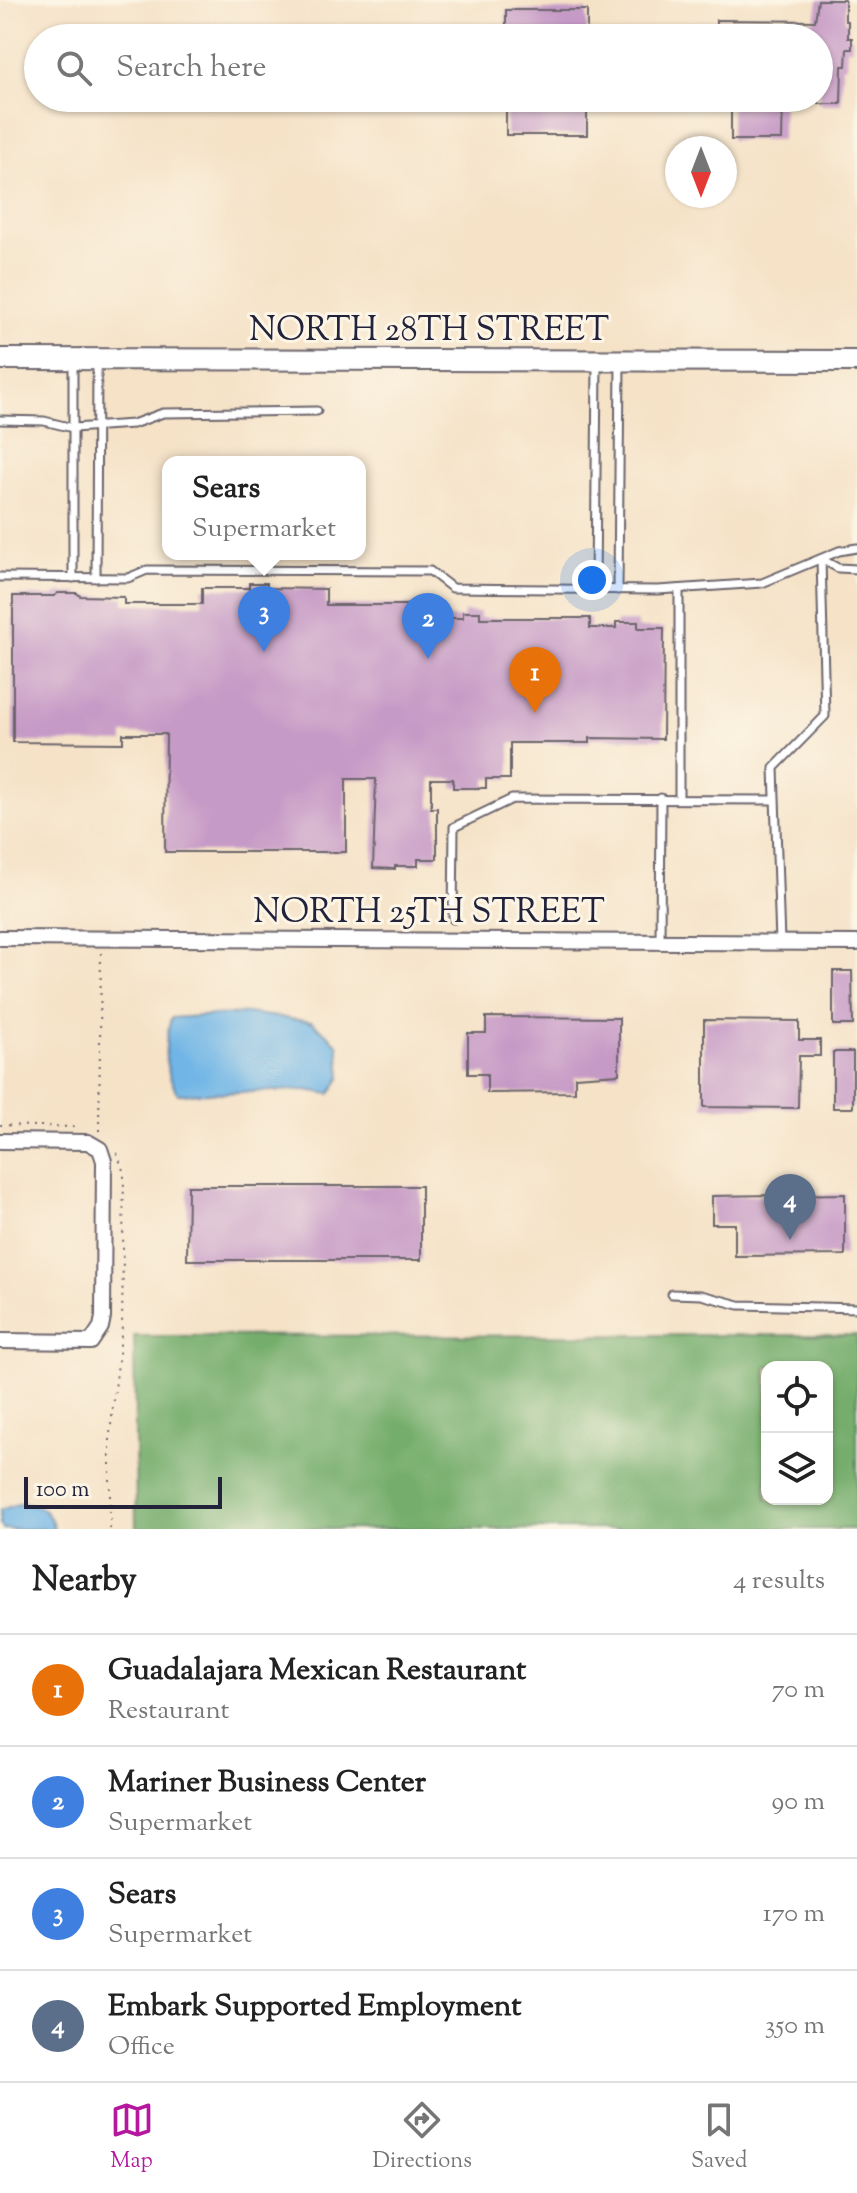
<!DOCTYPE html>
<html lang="en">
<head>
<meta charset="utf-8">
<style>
	body { margin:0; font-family:"Sorts Mill Goudy",serif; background:#f6f6f6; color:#222 }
	.controls { position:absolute; right:24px; bottom:24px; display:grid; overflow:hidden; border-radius:16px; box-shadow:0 2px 6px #0004 }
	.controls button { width:72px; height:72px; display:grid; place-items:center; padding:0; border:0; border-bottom:2px solid #e0e0e0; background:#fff; color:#222; font:40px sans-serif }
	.compass { position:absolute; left:665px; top:136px; width:72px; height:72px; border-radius:50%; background:#fff; box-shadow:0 2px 6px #0004; rotate:180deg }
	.scale { position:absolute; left:24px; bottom:20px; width:198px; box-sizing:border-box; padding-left:8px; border:4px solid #22223b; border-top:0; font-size:22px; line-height:28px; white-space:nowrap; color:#22223b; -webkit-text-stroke:6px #fcf5e5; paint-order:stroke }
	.you { position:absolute; left:592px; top:580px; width:28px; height:28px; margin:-20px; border:6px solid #fff; border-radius:50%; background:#1a73e8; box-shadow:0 0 0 12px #1a73e833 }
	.badge { display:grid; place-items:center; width:52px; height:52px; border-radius:50%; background:#b5179e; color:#fff; font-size:26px; font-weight:700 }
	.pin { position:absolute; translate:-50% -66px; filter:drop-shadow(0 2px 4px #0008) }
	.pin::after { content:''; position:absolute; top:42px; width:28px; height:24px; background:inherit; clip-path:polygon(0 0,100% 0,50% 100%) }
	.popup { position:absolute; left:162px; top:456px; width:204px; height:104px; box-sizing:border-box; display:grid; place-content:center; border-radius:16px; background:#fff; filter:drop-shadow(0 2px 6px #0005); font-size:26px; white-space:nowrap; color:#767676 }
	.popup b { font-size:30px; color:#222 }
	.popup::after { content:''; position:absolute; left:50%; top:100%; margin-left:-16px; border:16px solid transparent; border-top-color:#fff }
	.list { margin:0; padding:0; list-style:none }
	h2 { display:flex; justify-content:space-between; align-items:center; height:104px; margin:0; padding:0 32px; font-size:34px }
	h2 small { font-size:26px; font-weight:400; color:#767676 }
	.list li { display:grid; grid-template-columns:52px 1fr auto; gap:24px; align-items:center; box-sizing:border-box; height:112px; padding:0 32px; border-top:2px solid #e0e0e0 }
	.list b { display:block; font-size:30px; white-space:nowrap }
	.list p { margin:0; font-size:26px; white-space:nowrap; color:#767676 }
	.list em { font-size:26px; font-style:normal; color:#767676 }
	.icon { flex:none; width:44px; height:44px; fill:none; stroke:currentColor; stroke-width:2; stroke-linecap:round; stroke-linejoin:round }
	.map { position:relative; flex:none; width:857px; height:1529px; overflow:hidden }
	.search { position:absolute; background:#fff; box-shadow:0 2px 6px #0004; left:24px; right:24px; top:24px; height:88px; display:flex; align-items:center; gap:20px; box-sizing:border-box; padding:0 28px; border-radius:44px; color:#767676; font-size:30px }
	.sheet { height:552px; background:#fff }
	nav { display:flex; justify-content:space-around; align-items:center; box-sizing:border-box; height:112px; border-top:2px solid #e0e0e0; background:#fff; font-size:22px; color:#767676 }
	nav a { display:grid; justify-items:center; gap:4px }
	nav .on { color:#b5179e }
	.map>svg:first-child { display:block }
	.forest { fill:#74ad6c; stroke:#4b6854; stroke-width:2; fill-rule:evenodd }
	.water { fill:#6fb5e6; stroke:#486c90; stroke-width:2 }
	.building { fill:#c69ac6 }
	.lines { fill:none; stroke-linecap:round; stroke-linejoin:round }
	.lane-casing { stroke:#6c656c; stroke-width:11 }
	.street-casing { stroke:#6c656c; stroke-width:18 }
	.secondary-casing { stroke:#6c656c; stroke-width:24 }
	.path { stroke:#6c656c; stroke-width:2; stroke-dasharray:2 6; stroke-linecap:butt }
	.lane { stroke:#fff; stroke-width:7 }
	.street { stroke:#fff; stroke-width:14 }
	.secondary { stroke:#fff; stroke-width:20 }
	.labels { text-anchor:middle; stroke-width:6; stroke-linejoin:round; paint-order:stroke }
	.street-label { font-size:34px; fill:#22223b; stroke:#fcf5e5 }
</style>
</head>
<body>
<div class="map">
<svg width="857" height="1529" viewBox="0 0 857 1529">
	<rect width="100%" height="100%" fill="#fcf5e5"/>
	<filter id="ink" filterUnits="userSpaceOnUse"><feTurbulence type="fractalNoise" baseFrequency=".0125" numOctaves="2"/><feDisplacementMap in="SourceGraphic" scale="16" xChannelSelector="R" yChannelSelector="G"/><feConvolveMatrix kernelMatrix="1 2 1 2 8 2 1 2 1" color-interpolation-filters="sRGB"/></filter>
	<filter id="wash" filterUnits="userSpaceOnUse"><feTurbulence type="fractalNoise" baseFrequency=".006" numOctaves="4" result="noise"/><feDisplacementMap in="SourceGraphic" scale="32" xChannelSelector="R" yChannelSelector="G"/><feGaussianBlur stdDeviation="1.8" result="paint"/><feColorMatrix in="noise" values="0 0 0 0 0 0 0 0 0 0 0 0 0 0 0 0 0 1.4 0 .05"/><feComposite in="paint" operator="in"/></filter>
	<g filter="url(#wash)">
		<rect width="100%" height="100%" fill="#f5e2c7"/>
		<path class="forest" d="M 857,1335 L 857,1529 L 136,1529 L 134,1336 ZM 767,1367 L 827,1367 L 827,1499 L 767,1499 Z"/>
		<g class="water">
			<path d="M 248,1013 L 312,1022 L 338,1044 L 341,1077 L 330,1094 L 306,1090 L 178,1094 C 163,1069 163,1047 171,1018 Z"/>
			<path d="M 21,1503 C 39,1503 50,1511 54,1529 L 3,1529 L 0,1524 L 0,1510 Z"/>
		</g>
		<g id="blocks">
			<g class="building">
				<polygon points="818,0 845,0 845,21 848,21 848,38 852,38 852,49 847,49 846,66 842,66 841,104 819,104 819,38 716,38 716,20 815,21"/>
				<rect x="506" y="10" width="81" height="28"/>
				<rect x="506" y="98" width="81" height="37"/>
				<polygon points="731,98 783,98 782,140 731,140"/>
				<polygon points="249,583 267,583 267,588 326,589 326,605 418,605 417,618 463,618 463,612 480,612 480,618 590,618 590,628 616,628 616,622 638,622 638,628 664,628 663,739 590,738 590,743 510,743 510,779 486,779 486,788 453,788 453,779 431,779 431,808 437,808 437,859 418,859 418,866 395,866 395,869 373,868 376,779 346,779 346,852 165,852 166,734 123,734 123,743 13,742 13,596 54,596 58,593 77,593 80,596 124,597 124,604 202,604 202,588 249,588"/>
				<polygon points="833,971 852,971 853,1025 833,1025"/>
				<polygon points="486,1017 619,1018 619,1074 575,1077 575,1092 487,1093 487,1074 468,1074 468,1033 486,1033"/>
				<polygon points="704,1020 799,1021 799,1040 820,1040 820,1056 799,1056 798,1108 704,1107"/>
				<rect x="833" y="1052" width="20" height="56"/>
				<polygon points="188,1186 421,1186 421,1260 187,1260"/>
				<polygon points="845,1194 845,1255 735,1256 735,1224 712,1224 712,1196"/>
			</g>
		</g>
	</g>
	<g filter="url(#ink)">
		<use href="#blocks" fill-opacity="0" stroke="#6c656c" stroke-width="2"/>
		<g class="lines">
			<defs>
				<g id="lane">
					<polyline points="0,420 44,421 73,428 133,424 163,413 317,411"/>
					<polyline points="821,559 838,568 857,569"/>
					<polyline points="0,577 128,578 147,570 430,571 452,588 658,590 762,583 839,551 857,548"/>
					<polyline points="73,578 73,360"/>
					<polyline points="96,578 97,360"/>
					<polyline points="595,589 597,362"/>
					<polyline points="679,589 679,798"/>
					<polyline points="618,590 620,362"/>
					<polyline points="453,919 454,827 512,799 774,800"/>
					<polyline points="660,941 661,798"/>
					<polyline points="780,942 774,768 825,716 821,559"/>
					<polyline points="672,1294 701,1295 739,1305 857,1308"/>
				</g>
				<g id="street">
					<polyline points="0,938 857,943"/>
					<polyline points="0,1141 88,1142 100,1149 104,1161 103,1317 101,1327 91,1342 0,1341"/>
				</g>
				<polyline id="secondary" points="0,359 857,361"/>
			</defs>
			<use href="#lane" class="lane-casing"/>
			<use href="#street" class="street-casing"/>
			<use href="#secondary" class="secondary-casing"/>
			<g class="path">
				<polyline points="0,1125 75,1127"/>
				<polyline points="99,1131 101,952"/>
				<polyline points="110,1529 110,1434 122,1327 124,1173 116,1150"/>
			</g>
			<use href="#lane" class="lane"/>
			<use href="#street" class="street"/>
			<use href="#secondary" class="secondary"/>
		</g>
	</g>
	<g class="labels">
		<g class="street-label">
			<text x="429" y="340">NORTH 28TH STREET</text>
			<text x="429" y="922">NORTH 25TH STREET</text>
		</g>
	</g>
</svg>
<div class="controls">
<button><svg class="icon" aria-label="locate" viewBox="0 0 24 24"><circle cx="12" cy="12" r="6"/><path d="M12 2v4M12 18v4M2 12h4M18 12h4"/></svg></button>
<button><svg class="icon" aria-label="layers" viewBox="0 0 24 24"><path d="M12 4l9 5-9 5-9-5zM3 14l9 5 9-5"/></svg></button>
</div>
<svg class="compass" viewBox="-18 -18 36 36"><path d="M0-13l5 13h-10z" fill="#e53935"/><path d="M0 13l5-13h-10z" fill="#767676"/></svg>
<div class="scale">100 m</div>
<div class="you"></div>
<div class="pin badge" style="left:535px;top:713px;background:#e8710a">1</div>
<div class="pin badge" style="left:428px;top:659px;background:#3f7fe0">2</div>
<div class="pin badge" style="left:264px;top:652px;background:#3f7fe0">3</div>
<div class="popup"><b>Sears</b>Supermarket</div>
<div class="pin badge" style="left:790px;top:1240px;background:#5c6f8a">4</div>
<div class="search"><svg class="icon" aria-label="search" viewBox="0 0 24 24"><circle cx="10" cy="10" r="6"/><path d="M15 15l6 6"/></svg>Search here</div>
</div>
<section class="sheet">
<h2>Nearby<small>4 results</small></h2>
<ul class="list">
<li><span class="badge" style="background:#e8710a">1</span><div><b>Guadalajara Mexican Restaurant</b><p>Restaurant</p></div><em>70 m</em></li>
<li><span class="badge" style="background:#3f7fe0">2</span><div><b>Mariner Business Center</b><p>Supermarket</p></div><em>90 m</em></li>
<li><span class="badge" style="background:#3f7fe0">3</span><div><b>Sears</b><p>Supermarket</p></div><em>170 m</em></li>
<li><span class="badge" style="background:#5c6f8a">4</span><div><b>Embark Supported Employment</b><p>Office</p></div><em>350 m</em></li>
</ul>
</section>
<nav>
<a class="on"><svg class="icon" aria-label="map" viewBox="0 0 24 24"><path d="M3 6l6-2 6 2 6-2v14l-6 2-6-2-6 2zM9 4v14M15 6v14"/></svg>Map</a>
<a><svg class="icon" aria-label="directions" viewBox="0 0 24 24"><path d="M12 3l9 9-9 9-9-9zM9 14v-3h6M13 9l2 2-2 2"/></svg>Directions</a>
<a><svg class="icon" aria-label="saved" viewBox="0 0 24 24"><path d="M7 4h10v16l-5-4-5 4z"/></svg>Saved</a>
</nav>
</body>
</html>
